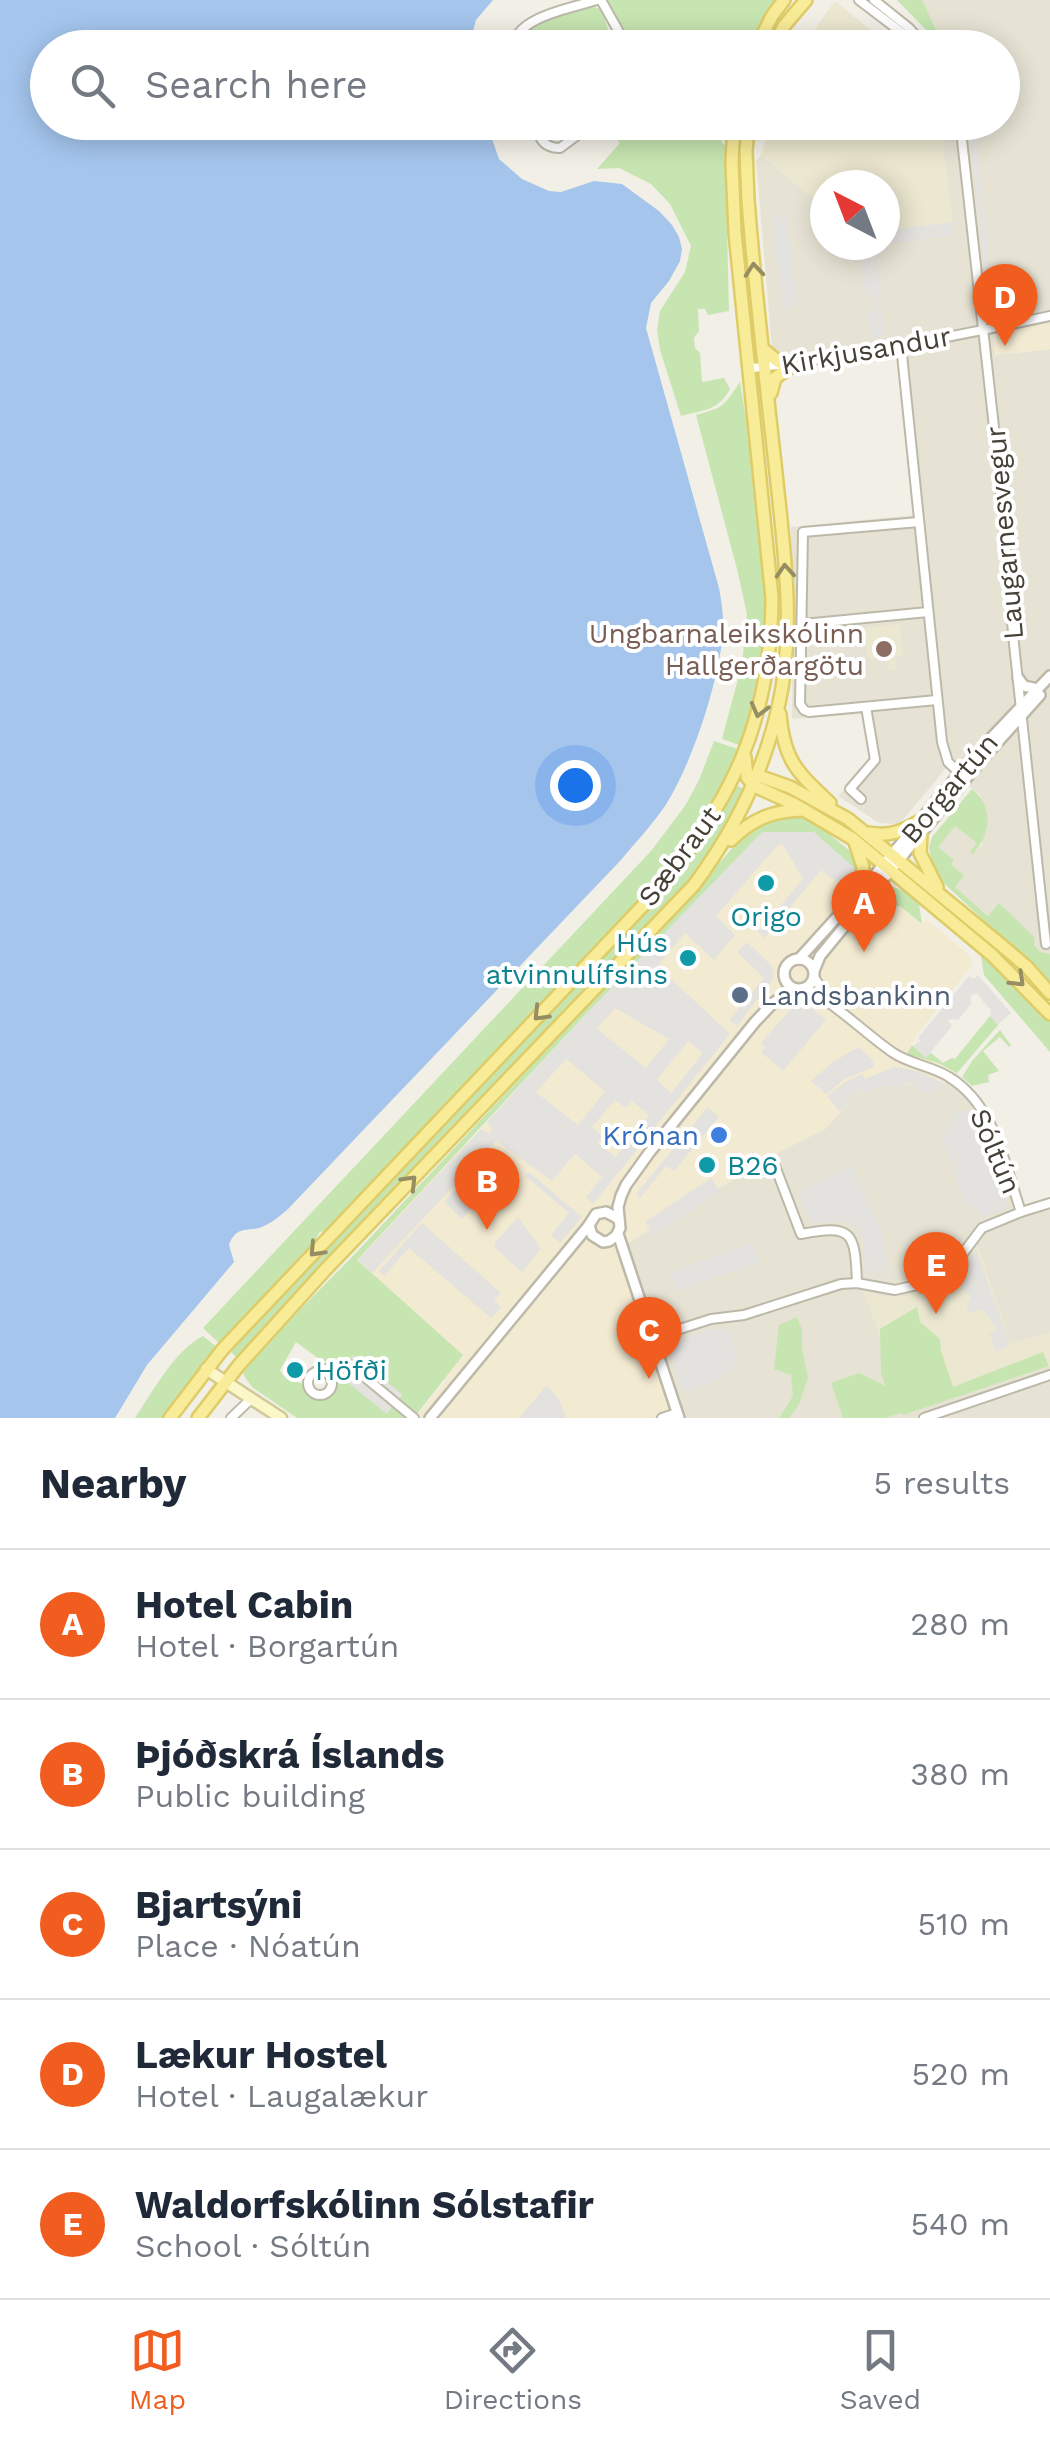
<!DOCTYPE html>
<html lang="en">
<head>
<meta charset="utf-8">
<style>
	body { margin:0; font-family:"Work Sans",sans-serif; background:#f6f6f7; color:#1f2937 }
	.compass { position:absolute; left:810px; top:170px; width:90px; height:90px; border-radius:50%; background:#fff; box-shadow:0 5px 25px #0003; rotate:318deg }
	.you { position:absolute; left:575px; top:785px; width:35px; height:35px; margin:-25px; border:8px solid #fff; border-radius:50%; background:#1a73e8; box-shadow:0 0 0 15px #1a73e833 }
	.badge { display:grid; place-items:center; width:65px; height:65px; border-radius:50%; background:#f05d1f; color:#fff; font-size:32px; font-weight:700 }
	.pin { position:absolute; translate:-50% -82px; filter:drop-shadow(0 2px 5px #0008) }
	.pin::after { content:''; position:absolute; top:52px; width:35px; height:30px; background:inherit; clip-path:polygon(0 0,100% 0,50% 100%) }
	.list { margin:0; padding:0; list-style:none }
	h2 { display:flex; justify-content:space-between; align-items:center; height:130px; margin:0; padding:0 40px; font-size:42px }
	h2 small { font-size:32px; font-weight:400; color:#747a83 }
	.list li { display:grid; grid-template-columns:65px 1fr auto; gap:30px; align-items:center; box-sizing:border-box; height:150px; padding:0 40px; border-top:2px solid #e0e1e3 }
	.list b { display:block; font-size:38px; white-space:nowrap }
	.list p { margin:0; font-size:32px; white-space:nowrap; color:#747a83 }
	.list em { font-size:32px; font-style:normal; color:#747a83 }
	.icon { flex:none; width:55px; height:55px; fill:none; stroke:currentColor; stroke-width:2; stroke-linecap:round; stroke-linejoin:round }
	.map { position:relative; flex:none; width:1050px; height:1418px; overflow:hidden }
	.search { position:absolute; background:#fff; box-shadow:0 5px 25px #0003; left:30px; right:30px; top:30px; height:110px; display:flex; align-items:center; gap:25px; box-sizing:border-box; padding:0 35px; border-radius:55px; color:#747a83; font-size:38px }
	.sheet { height:880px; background:#fff }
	nav { display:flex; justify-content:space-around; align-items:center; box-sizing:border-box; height:140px; border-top:2px solid #e0e1e3; background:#fff; font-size:28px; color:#747a83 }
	nav a { display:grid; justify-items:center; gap:5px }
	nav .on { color:#f05d1f }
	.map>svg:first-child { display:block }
	.residential { fill:#e6e3d4 }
	.commercial { fill:#f3ead2 }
	.education { fill:#ebe7d0 }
	.green { fill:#c6e5b0 }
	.parking { fill:#e3e2de; fill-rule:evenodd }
	.water { fill:#a5c5ed }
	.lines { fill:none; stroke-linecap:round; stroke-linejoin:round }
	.minor-casing { stroke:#bdb9a9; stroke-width:12 }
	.tertiary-casing { stroke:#bdb9a9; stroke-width:14 }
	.secondary-casing { stroke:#d0c998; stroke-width:15 }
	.primary-casing { stroke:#decc68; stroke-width:16 }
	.minor { stroke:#fff; stroke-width:8 }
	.tertiary { stroke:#fff; stroke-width:9 }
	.secondary { stroke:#fcf7c6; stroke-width:10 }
	.primary { stroke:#f9ec98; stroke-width:11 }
	.oneway { stroke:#968e62 }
	.education-dot { fill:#8d6e63; stroke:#fff; stroke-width:4 }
	.culture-dot { fill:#0f9aa8; stroke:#fff; stroke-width:4 }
	.service-dot { fill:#5c6f8a; stroke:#fff; stroke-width:4 }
	.shop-dot { fill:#3f7fe0; stroke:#fff; stroke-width:4 }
	.labels { text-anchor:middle; stroke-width:8; stroke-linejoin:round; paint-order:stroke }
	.street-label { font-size:28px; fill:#454136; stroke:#fff }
	.education-label { font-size:28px; fill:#785e54; stroke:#fff; text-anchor:end }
	.culture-label { font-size:28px; fill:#0d838f; stroke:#fff; text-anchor:start }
	.service-label { font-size:28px; fill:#4e5e75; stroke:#fff; text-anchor:start }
	.shop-label { font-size:28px; fill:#366cbe; stroke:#fff; text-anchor:end }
</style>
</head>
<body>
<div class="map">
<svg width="1050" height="1418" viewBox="0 0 1050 1418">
	<rect width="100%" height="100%" fill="#f2f0e6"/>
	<g class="residential">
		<polygon points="922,0 1050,0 1050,318 995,355 1050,349 1050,954 1041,952 999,904 989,916 954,887 951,864 953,860 937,847 955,825 977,843 972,854 982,845 980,795 947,767 903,820 897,824 879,823 838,796 870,760 862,714 792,719 791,527 914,515 897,358 857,365 821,363 783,369 782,354 772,348 756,161 761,155 825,208 825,245 885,245 885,231 952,222 942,137 970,132 969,123 1002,122 1002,48 944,46"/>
		<polygon points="947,1079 963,1090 988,1125 1018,1211 1050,1200 1050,1418 652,1418 672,1410 618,1249 779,1152 825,1129 848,1103 845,1100 860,1089 864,1093 881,1086 902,1086 903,1083 933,1089"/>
	</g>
	<g class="commercial">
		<polygon points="1050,318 1050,349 995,355 993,335 998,329"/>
		<polygon points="762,832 858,871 886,889 862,915 859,932 882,908 900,906 921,924 928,920 971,957 972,966 914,1038 908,1054 938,1063 957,1073 944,1083 940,1091 933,1089 928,1095 912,1084 903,1083 902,1086 881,1086 864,1093 860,1089 846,1099 848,1102 825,1129 779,1152 618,1249 672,1411 652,1418 414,1418 445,1381 352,1257 481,1129 587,1013"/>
	</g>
	<g class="education">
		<polygon points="835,1 891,47 802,47"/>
		<polygon points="770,123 940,123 953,222 885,231 885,185 825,185 825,208 761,155"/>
		<polygon points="900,624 903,656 896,657 896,669 889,671 885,658 871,659 867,656 864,628"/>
		<polygon points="978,1245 1010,1344 1050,1332 1050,1366 909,1413 863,1291 883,1296 903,1296 932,1289 957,1271"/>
	</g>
	<g class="green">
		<polygon points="606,0 779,0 751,48 634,47"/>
		<polygon points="897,0 922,0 944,46 942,46"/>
		<path d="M 592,7 L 598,8 L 603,13 L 611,39 L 582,48 L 519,47 L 519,41 C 537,18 566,15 592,7 Z"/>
		<path d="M 603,123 L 701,123 L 718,136 L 725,146 L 729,311 L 708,315 L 705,309 L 698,309 L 699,331 L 694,338 L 695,348 L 700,353 L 702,382 L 724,378 L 730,389 C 718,411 703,410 681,416 L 660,350 L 657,330 L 660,311 L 685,272 L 691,246 L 670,204 L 651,184 L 619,168 L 597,169 L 620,143 L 602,124 Z"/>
		<path d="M 740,382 L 747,424 L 753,446 L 766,594 L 765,640 L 752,710 L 742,746 L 722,739 L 742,664 L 747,614 L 737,569 L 696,415 C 726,407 723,406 740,382 Z"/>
		<path d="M 714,741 L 738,749 L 739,754 L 715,803 L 670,871 L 329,1229 C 314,1234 321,1231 314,1245 L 221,1345 L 203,1328 L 651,851 L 685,806 L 699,780 Z"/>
		<polygon points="738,786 746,790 733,816 684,888 238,1359 231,1352 285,1294 315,1257 665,891 694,854 731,792"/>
		<path d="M 972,789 C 994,806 991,835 973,854 L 970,852 L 977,843 L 955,826 L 938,847 L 954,860 L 951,865 L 964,875 L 955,887 L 988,916 L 999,903 L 1035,938 L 1034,945 L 1041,952 L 1050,954 L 1050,986 L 1037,970 L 935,875 L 929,848 L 932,837 Z"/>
		<polygon points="802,812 850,851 858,871 763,834 587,1013 357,1260 463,1355 416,1415 397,1400 402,1395 353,1355 349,1360 323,1362 296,1342 280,1370 283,1375 305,1385 314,1397 329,1395 336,1388 335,1372 343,1368 348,1370 343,1378 386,1413 393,1406 407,1418 297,1418 252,1387 244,1376 243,1369 246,1364 352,1257 692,895 746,832 765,820"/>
		<path d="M 893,887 L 905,891 L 919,904 L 922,924 L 900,906 L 882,908 L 857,933 C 861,914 875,895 893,887 Z"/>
		<polygon points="930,908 999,968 1050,1022 1050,1052 984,975 981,956 928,912"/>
		<polygon points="990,1016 998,1025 957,1073 938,1063 907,1054 912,1045 925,1057 931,1053 943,1063 952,1058 955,1059"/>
		<polygon points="1000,1030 1011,1045 1009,1047 1000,1037 983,1051 999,1071 988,1075 989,1082 972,1086 962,1077 972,1061"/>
		<polygon points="917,1307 920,1322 940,1339 941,1351 953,1387 1043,1352 1049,1366 903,1415 901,1413 885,1418 843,1418 831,1383 859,1373 886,1386 881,1374 880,1329"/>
		<polygon points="797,1317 802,1330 802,1349 808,1378 799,1404 789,1418 779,1418 793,1396 791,1375 774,1369 779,1325"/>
		<path d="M 203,1336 L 218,1348 L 191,1381 L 165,1418 L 135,1418 C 153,1391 175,1350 203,1336 Z"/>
	</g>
	<g class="parking">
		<polygon points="969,123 975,123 976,131 992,289 986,290"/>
		<polygon points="786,214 798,307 783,309 772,216"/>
		<polygon points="953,222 955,235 885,244 885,231"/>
		<polygon points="859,245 875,245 881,296 876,298 878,311 882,311 885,336 870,338 867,312 872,311 871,295 865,295"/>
		<path d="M 762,832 L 814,832 L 858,871 L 844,887 L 821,870 L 765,938 L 758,932 L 803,879 L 782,843 L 776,847 L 716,916 L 735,935 L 714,960 L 685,933 L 657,966 L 730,1034 L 593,1204 L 586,1197 L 602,1177 L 575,1154 L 552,1181 L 496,1141 L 372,1273 L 358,1260 L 481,1129 L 489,1134 L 492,1128 L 487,1122 L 587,1013 ZM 615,1008 L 669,1039 L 646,1068 L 597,1029 ZM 688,1041 L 703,1053 L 671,1093 L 657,1080 ZM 566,1059 L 605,1091 L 578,1125 L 536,1092 ZM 615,1100 L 626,1108 L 632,1101 L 649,1115 L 615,1157 L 598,1143 L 602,1136 L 592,1127 Z"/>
		<polygon points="747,942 772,966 774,978 737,1026 729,1020 764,978 737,952"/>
		<polygon points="978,975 1011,1013 998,1025 990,1016 991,1008 989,1009 977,993 971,995 971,1004 958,1020 952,1019 948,1021 952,1026 926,1058 914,1046 918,1042 921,1042 918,1038 969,976 974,979"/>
		<polygon points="804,1002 826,1020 783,1071 761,1052 765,1047 761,1043 795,1004 799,1007"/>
		<polygon points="858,1047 872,1059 874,1067 846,1078 826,1094 811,1081 833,1062"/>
		<polygon points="895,1067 920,1072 944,1083 940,1091 933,1089 928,1095 912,1084 903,1083 902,1086 881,1086 864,1093 860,1089 846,1099 848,1102 840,1112 827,1096 847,1081 862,1074 865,1079"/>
		<polygon points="708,1107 719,1117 674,1171 666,1166 640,1198 636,1194"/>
		<polygon points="966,1110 968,1116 975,1114 1007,1205 1005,1209 981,1218 978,1211 971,1206 966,1207 952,1167 957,1165 956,1160 950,1161 941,1135 946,1133 948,1125 952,1121 951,1115"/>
		<polygon points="851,1165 882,1231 887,1270 865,1272 863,1238 859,1229 847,1221 812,1223 799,1195 804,1188"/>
		<polygon points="478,1166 494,1178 498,1190 488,1201 482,1196 462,1219 444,1202"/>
		<polygon points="529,1172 582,1217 560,1243 551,1235 569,1213 525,1176"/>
		<polygon points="711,1178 720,1191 654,1236 645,1222"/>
		<polygon points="518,1217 541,1249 522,1272 495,1248 495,1243"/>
		<polygon points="422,1223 501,1293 494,1301 501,1307 491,1318 409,1248 384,1276 379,1271"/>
		<polygon points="753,1243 760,1262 677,1291 670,1272"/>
		<polygon points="976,1249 1009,1344 1006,1348 996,1351 989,1333 997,1329 983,1309 968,1313 967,1304 971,1297 960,1286 967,1274 966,1264"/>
		<polygon points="727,1329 738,1358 731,1371 721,1379 683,1392 668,1345 708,1330"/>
		<polygon points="353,1355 402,1394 387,1414 342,1378 348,1370 349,1360"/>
		<polygon points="546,1386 558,1397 566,1418 519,1418"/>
	</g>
	<path class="water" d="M 0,0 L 493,0 L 476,20 L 469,47 L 48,48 L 48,122 L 501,123 L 501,135 L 491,136 L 499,159 L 522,179 L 549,191 L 561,192 L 594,181 L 622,184 L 659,211 L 672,225 L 679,237 L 682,249 L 680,261 L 669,281 L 651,303 L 646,328 L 719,588 C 722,604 724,619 723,635 C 717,686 693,762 665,806 C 652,825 635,843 620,861 L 288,1209 C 281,1215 274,1221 266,1225 C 250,1234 237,1223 229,1245 L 234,1262 L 147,1365 L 115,1418 L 0,1418 Z"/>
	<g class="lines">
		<defs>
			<g id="minor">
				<polyline points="601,0 628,48"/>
				<polyline points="859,0 922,48"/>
				<polyline points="874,0 909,28 927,48"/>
				<path d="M 513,48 C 514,17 572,8 597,0"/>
				<polyline points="598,48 624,42"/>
				<path d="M 544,122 L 540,137 C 544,145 551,148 560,148 L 595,122"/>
				<polyline points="960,122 998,463 1014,644 1046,944"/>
				<polyline points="901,345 942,742 948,762 963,776"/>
				<path d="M 749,365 L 754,368 C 854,356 952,337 1050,316"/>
				<polyline points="919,522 803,532 800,704 804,710 809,712 937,700"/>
				<polyline points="803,624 928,612"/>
				<polyline points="861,799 850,789 875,760 866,707"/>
				<polyline points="814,977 828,999"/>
				<path d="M 775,1166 L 801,1234 C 853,1224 855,1232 857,1283"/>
				<polyline points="1021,1212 1050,1203"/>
				<path d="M 652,1338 L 711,1319 L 744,1315 L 841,1284 L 857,1283 L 895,1290 L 930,1282 L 955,1264 L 982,1228 L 1021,1212 C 1005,1165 995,1105 949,1077 C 932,1066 909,1064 892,1052 C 862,1031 838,1005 804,988"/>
				<polyline points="320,1371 341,1364 349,1364 414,1418"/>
				<circle cx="320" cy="1383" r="12"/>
				<polyline points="231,1418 251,1399"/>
				<polyline points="662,1418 677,1413"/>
				<polyline points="924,1418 1050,1375"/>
			</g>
			<g id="tertiary">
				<polyline points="1018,678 1024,686 1038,689"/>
				<circle cx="799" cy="974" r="15"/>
				<polyline points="799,959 875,875 974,756 1050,676"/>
				<polyline points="814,971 820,956 978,764 1040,695"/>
				<polyline points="617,1218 606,1212 596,1214 589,1225 592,1235 603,1242 609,1241 616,1236 620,1228 618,1207 621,1196 626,1185 649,1153 755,1022 773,1003 795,989"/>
				<polyline points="618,1234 679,1418"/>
				<polyline points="430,1418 589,1225"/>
			</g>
			<polyline id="secondary" points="206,1369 281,1418"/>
			<g id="primary">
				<polyline points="756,48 772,16 784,0"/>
				<polyline points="773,48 784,26 806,0"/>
				<polyline points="763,349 779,362 795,364"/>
				<polyline points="771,393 775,378 795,364"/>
				<path d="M 780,714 C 784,761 797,772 830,803"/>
				<polyline points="745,757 747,777 754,786 794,804 853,839 992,955 1050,1014"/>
				<polyline points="756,775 790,787 848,819 1000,944 1027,967 1050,993"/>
				<path d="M 869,833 C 890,837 903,831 921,820"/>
				<polyline points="921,835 920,853 937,887"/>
				<path d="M 731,840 C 752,819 774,810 804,810"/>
				<polyline points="855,842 863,867 860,890"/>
				<path d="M 170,1418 L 222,1350 L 653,895 C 732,803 771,720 772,598 L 735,233 L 732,163 L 734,122"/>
				<path d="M 198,1418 L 239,1365 L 326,1269 L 694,885 C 734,831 763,774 778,708 C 796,631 784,550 776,473 C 766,382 755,291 748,200 L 746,150 L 749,122"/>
			</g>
		</defs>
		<use href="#minor" class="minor-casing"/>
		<use href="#tertiary" class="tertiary-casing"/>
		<use href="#secondary" class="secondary-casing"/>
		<use href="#primary" class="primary-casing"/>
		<use href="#minor" class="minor"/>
		<use href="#tertiary" class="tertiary"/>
		<use href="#secondary" class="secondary"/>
		<use href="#primary" class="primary"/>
	</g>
	<defs><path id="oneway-chevron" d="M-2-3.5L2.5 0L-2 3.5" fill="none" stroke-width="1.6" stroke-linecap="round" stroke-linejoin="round" transform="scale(2.5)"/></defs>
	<g class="oneway">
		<use href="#oneway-chevron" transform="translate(754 270) rotate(-95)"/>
		<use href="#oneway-chevron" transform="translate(785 571) rotate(-94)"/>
		<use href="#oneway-chevron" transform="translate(759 710) rotate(105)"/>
		<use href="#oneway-chevron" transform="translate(1018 980) rotate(44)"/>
		<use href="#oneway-chevron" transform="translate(540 1014) rotate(134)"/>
		<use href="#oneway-chevron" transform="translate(410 1182) rotate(-46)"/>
		<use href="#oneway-chevron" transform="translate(316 1250) rotate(133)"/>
	</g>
	<circle class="education-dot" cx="884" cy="649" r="10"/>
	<g class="culture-dot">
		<circle cx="766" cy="883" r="10"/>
		<circle cx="688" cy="958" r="10"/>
		<circle cx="707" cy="1165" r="10"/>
		<circle cx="295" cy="1370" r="10"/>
	</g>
	<circle class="service-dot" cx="740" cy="995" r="10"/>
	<circle class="shop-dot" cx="719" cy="1135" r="10"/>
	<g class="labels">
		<g class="street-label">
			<text transform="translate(866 350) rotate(-10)" y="10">Kirkjusandur</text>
			<text transform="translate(1004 533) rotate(-95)" y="10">Laugarnesvegur</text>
			<text transform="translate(949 788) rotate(-50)" y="10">Borgartún</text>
			<text transform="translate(679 856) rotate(-53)" y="10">Sæbraut</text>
			<text transform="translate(996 1151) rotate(67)" y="10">Sóltún</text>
		</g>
		<g class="education-label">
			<text x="864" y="643">Ungbarnaleikskólinn<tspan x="864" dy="32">Hallgerðargötu</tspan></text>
		</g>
		<g class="culture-label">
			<text x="766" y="926" text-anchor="middle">Origo</text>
			<text x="668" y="952" text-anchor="end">Hús<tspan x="668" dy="32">atvinnulífsins</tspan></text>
			<text x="727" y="1175">B26</text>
			<text x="315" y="1380">Höfði</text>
		</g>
		<g class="service-label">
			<text x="760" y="1005">Landsbankinn</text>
		</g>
		<g class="shop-label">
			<text x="699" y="1145">Krónan</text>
		</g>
	</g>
</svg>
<svg class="compass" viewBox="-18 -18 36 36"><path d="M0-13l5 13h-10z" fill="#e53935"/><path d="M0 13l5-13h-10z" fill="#747a83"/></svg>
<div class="you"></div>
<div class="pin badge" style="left:864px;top:952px">A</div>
<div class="pin badge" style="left:487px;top:1230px">B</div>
<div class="pin badge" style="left:649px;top:1379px">C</div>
<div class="pin badge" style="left:1005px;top:346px">D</div>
<div class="pin badge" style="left:936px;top:1314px">E</div>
<div class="search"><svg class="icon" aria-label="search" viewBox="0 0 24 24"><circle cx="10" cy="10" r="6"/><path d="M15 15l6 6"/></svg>Search here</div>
</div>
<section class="sheet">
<h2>Nearby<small>5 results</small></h2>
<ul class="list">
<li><span class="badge">A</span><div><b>Hotel Cabin</b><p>Hotel · Borgartún</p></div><em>280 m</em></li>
<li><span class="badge">B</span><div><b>Þjóðskrá Íslands</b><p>Public building</p></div><em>380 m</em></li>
<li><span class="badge">C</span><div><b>Bjartsýni</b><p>Place · Nóatún</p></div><em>510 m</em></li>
<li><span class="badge">D</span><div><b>Lækur Hostel</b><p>Hotel · Laugalækur</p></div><em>520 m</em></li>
<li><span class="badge">E</span><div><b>Waldorfskólinn Sólstafir</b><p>School · Sóltún</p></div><em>540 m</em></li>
</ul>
</section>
<nav>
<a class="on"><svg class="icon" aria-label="map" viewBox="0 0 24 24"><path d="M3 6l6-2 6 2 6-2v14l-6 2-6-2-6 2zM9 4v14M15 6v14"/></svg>Map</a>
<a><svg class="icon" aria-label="directions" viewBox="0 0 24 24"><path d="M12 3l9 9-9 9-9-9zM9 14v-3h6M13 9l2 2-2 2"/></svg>Directions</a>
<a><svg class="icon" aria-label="saved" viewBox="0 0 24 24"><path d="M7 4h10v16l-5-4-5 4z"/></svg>Saved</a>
</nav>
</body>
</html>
